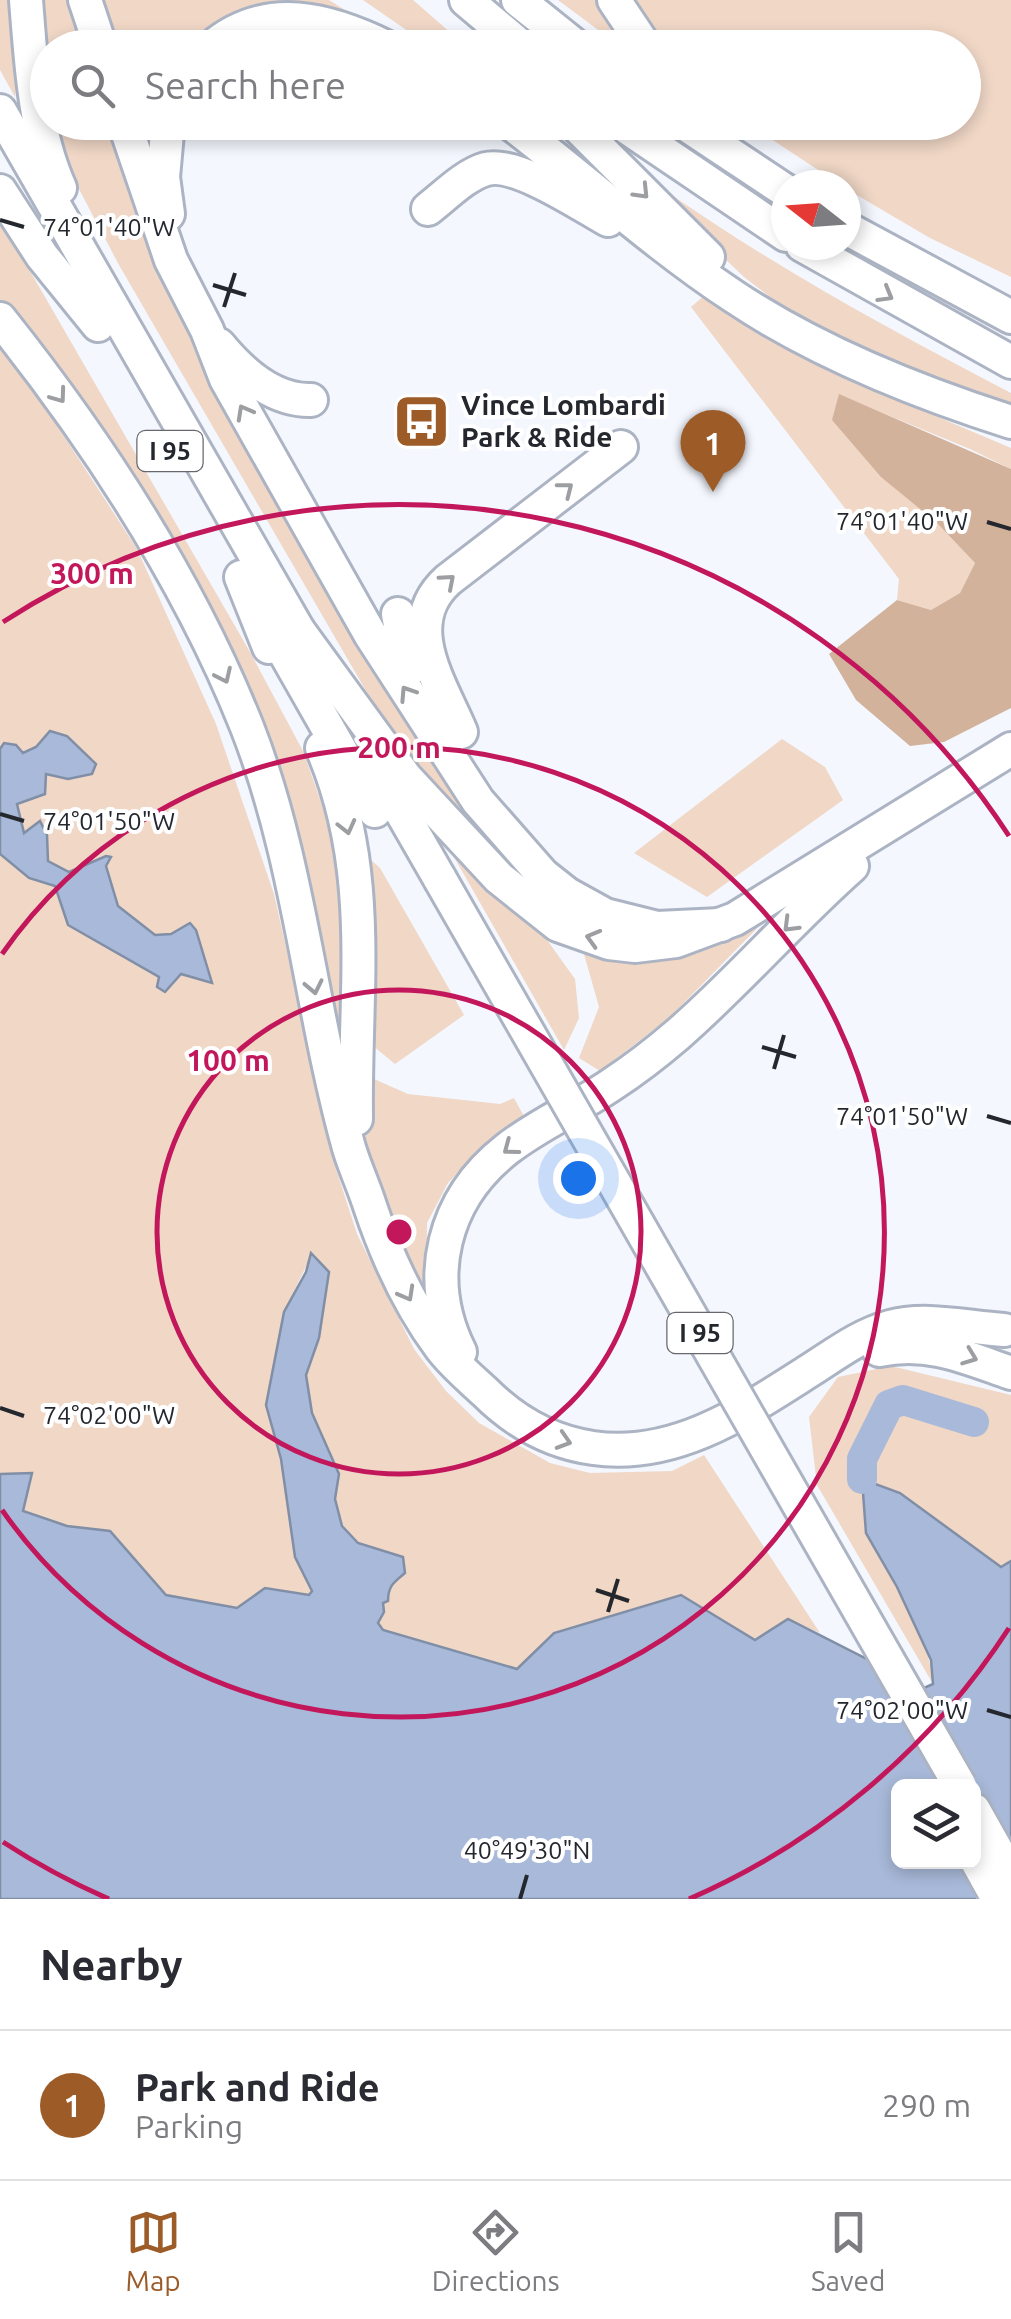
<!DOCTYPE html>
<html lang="en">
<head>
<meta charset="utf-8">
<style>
	body { margin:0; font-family:Ubuntu,sans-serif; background:#f7f7f7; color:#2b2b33 }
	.controls { position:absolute; right:30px; bottom:30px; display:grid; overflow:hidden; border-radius:15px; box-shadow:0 5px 15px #0003 }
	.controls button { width:90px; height:90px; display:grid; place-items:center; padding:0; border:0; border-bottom:2px solid #e1e1e2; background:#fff; color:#2b2b33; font:50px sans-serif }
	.compass { position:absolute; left:771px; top:170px; width:90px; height:90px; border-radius:50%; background:#fff; box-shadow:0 5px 15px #0003; rotate:287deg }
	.you { position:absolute; left:578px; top:1178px; width:35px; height:35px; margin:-25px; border:8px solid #fff; border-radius:50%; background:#1a73e8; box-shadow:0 0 0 15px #1a73e833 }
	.badge { display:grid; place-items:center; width:65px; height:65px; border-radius:50%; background:#9d5b28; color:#fff; font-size:32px; font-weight:700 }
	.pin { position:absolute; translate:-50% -82px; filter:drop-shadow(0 2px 5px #0008) }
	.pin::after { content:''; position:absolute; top:52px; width:35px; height:30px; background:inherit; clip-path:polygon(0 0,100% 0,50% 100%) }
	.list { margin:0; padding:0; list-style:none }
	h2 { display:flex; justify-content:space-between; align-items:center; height:130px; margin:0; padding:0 40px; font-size:42px }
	h2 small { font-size:32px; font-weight:400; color:#7c7c81 }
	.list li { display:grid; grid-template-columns:65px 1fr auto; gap:30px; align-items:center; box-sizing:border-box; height:150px; padding:0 40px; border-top:2px solid #e1e1e2 }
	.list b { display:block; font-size:38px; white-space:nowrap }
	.list p { margin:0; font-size:32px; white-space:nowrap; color:#7c7c81 }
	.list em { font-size:32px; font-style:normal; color:#7c7c81 }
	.icon { flex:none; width:55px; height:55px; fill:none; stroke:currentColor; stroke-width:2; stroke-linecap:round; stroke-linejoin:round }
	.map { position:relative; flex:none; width:1011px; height:1899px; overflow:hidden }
	.search { position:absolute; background:#fff; box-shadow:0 5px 15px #0003; left:30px; right:30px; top:30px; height:110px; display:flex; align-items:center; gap:25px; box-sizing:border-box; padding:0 35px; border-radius:55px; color:#7c7c81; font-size:38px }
	.sheet { height:280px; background:#fff }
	nav { display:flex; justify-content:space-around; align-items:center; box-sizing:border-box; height:140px; border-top:2px solid #e1e1e2; background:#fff; font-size:28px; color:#7c7c81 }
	nav a { display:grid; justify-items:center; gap:5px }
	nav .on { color:#9d5b28 }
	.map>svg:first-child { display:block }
	.green { fill:#f0d7c6 }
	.forest { fill:#d3b29c }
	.water { fill:#a8b9d9; stroke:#808ea6; stroke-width:2.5; fill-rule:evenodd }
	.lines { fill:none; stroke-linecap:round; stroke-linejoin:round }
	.river { stroke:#a8b9d9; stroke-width:30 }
	.highway-casing { stroke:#acb4c4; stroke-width:38 }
	.highway { stroke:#fff; stroke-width:32 }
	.highway-bridge-casing { stroke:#acb4c4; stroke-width:38; stroke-linecap:butt }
	.highway-bridge { stroke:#fff; stroke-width:32 }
	.oneway { stroke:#9c9ea1 }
	.ticks { fill:none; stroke:#24282e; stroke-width:4 }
	.ring { fill:none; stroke:#c2185b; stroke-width:5 }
	.labels { text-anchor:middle; stroke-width:8; stroke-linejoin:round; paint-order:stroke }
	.shield { fill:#fff; stroke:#66686d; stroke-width:2.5 }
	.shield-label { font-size:25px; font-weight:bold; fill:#24282e }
	.poi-label { font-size:28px; font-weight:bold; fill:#24282e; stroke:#fff; text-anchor:start }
	.ticks-label { font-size:25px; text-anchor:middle; fill:#24282e; stroke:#fff; stroke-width:8; stroke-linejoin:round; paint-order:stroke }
	.centre { fill:#c2185b; stroke:#fff; stroke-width:5 }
	.ring-label { font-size:30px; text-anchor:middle; font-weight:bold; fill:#c2185b; stroke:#fff; stroke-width:8; stroke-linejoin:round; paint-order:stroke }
</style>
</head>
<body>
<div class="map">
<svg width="1011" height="1899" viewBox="0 0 1011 1899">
	<rect width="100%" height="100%" fill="#f4f7fe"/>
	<g class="green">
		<polygon points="0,0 18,0 21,36 15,97 0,70"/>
		<polygon points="42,0 75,0 93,47 48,48 47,77"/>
		<polygon points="98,0 329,0 383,34 319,11 199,47 117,47"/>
		<polygon points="363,0 413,0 467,47 431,47"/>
		<polygon points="558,0 604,0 634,47 621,47"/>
		<polygon points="632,0 1011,0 1011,277 930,238 850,191 846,185 841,185 747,123 964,122 964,48 666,47"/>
		<polygon points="59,123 119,123 229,403 561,908 504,862 425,778 376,708 119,265 71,174"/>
		<path d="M 649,186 L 663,189 C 773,266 892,331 1011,393 L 1011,411 L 814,330 L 744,277 Z"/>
		<polygon points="0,219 250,652 303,751 338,850 346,930 341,1076 260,740 0,311"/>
		<polygon points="706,294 797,350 886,395 1011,448 1011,469 970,449 839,395 936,522 975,563 960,593 931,610 897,600 899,579 691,307"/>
		<path d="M 0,345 L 36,393 L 137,549 L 216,724 L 274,894 L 336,1169 L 357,1234 L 414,1349 L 446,1391 L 479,1423 L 550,1463 L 590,1473 L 672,1471 L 704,1455 L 820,1633 L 788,1619 L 755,1641 L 681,1595 L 554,1632 L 518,1669 L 383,1630 L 378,1623 L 388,1590 L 405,1573 L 383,1553 L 358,1543 L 343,1526 L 335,1499 L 339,1474 L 312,1413 L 306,1374 L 319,1338 L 329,1273 L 312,1254 L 284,1312 L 266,1405 L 281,1459 L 295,1557 L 312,1592 L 309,1595 L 265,1588 L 237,1608 L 166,1595 L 110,1531 L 67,1526 L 23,1511 L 31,1473 L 0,1474 L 0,854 L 29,878 L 55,886 L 68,925 L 159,977 L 165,992 L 181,974 L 212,982 L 196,930 L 190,923 L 171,934 L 155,935 L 118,906 L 106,866 L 111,858 L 105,856 L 69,872 L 48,861 L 47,835 L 40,821 L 24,834 L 16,804 L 43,788 L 46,773 L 96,764 C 79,750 43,745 23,753 L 16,745 L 4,743 L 0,749 Z"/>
		<polygon points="782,739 825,767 843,800 707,897 634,853"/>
		<polygon points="430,815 532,919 575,979 579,1018 564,1050"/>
		<polygon points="363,853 380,868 464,1015 395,1064 372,1045"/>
		<polygon points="777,908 669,1018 600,1071 579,1058 599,1007 582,947 628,955 696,954"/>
		<polygon points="365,1075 408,1094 500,1104 514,1098 526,1120 481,1147 448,1183 427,1223 426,1311 385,1220 366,1138"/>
		<path d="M 891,1366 L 1011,1395 L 1011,1561 L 1001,1568 L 900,1493 L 866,1533 C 892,1579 929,1631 933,1684 L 817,1485 L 809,1417 L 838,1377 Z"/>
	</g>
	<polygon class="forest" points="839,394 1011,469 1011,708 944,742 910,746 856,700 829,654 897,600 931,610 960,593 975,563 936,522 881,477 832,420"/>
	<g class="water">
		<polygon points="50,731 67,736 96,764 92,774 68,779 46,774 45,794 17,804 24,833 40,821 47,835 48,861 69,872 106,856 111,857 106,866 118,906 155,935 171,934 190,923 196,930 212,983 181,974 165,992 157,987 159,977 68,925 55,886 29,878 0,854 0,749 4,743 16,745 23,753 36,747"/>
		<path d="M 311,1253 L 329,1272 L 319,1338 L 306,1375 L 312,1413 L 339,1474 L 335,1499 L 342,1526 L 358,1543 L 403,1557 L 405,1573 C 394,1582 388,1586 388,1601 L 383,1603 L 384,1612 L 378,1623 L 383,1630 L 517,1669 L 554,1633 L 681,1595 L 755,1640 L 788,1619 L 924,1688 L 933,1684 L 931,1660 L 897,1587 L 866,1533 L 862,1479 L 900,1493 L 1001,1567 L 1011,1561 L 1011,1899 L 0,1899 L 0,1474 L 32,1473 L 23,1511 L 67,1526 L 110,1531 L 166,1595 L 237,1608 L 265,1588 L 309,1595 L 312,1591 L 295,1557 L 281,1459 L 266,1405 L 284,1312 L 306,1272 ZM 898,1786 L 974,1786 L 974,1862 L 898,1862 Z"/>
	</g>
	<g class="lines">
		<polyline class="river" points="862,1479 862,1459 889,1405 903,1400 974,1422"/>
		<defs>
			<g id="highway">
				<path d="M 26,0 C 31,62 34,130 60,188"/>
				<polyline points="85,0 101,48"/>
				<polyline points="466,0 523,48"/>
				<polyline points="518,0 578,48"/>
				<polyline points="614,0 646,48"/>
				<path d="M 211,48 C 266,1 329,19 388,48"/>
				<polyline points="0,111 309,649"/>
				<polyline points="124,122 171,260 207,330 226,379 370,634 478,801 543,875 567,894 605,915 657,928 721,925"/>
				<path d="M 509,122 C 584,179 654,244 733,296 C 815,351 917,392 1011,422"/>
				<polyline points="573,122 708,257"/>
				<polyline points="619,122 786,235"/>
				<polyline points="682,122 786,191"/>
				<polyline points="0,191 42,256 98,325"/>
				<path d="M 428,209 C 445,196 465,175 486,169 C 516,161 581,205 608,220"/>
				<polyline points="168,214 163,177 168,122"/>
				<polyline points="846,228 1011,317"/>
				<polyline points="802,245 1011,362"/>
				<path d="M 0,319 C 98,442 188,579 247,727 C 300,862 310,1009 349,1148 C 355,1168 364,1187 370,1206 C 387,1257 409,1305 441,1348 C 454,1365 470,1378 485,1392 C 515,1422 550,1442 593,1448 C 675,1460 746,1411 812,1369 C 837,1353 861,1335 890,1327 C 926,1317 968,1328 1004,1330"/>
				<path d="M 219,345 C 242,373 273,401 311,400"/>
				<polyline points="241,577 269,647"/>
				<polyline points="398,614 402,635 419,665"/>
				<polyline points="268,623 375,811"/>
				<polyline points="298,630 406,778 499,878 558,925 609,943 635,946 676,941 735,919 1011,749"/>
				<path d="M 461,732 C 441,684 399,624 448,580 L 621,447"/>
				<path d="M 322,748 C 375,871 354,990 356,1119"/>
				<polyline points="375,766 440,879"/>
				<path d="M 879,1350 C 929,1340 965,1357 1011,1373"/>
				<path d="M 460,1352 C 423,1278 443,1199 507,1149 C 539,1124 577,1108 611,1085 C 634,1070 656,1053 677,1035 C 738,982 791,920 852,866"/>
				<polyline points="974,1810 1011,1876"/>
				<polyline points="974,1856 998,1899"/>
			</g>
		</defs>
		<use href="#highway" class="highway-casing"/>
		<use href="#highway" class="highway"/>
		<defs>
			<polyline id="highway-bridge" points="440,879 960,1786"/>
		</defs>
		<use href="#highway-bridge" class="highway-bridge-casing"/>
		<use href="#highway-bridge" class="highway-bridge"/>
	</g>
	<defs><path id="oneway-chevron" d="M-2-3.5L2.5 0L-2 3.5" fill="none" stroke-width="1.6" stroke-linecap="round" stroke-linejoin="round" transform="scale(2.5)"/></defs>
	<g class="oneway">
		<use href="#oneway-chevron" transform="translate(642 192) rotate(46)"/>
		<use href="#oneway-chevron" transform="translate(886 295) rotate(30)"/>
		<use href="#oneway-chevron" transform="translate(59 396) rotate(54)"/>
		<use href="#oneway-chevron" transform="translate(244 412) rotate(-119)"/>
		<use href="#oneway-chevron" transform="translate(566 489) rotate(-38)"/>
		<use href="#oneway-chevron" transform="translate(448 581) rotate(-41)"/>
		<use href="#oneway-chevron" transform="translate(224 676) rotate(65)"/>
		<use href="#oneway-chevron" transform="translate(407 693) rotate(-123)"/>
		<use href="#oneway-chevron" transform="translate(347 827) rotate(76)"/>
		<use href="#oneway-chevron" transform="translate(790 925) rotate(135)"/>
		<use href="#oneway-chevron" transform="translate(593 938) rotate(-164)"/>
		<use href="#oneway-chevron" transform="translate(314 987) rotate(78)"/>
		<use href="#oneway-chevron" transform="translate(510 1148) rotate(143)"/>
		<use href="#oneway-chevron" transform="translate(407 1294) rotate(61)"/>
		<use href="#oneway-chevron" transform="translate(970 1357) rotate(21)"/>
		<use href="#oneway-chevron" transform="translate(564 1441) rotate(17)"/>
	</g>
	<path class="ticks" d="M 0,220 L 24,227M 213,285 L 246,295M 224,307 L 235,273M 987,522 L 1011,529M 0,814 L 24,821M 762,1047 L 796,1057M 774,1069 L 784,1035M 987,1116 L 1011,1123M 0,1408 L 24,1416M 596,1590 L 629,1601M 608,1612 L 618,1579M 987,1710 L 1011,1717M 520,1899 L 527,1875"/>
	<g class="ring">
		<circle cx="399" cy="1232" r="242"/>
		<path d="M2 954A485 485 0 1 1 2 1510"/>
		<path d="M1009 1628A727 727 0 0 1 689 1899M109 1899A727 727 0 0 1 3 1842M3 622A727 727 0 0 1 1009 836"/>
	</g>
	<defs>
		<symbol id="bus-square" viewBox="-11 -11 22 22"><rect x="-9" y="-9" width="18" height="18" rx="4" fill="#9d5b28" stroke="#fff"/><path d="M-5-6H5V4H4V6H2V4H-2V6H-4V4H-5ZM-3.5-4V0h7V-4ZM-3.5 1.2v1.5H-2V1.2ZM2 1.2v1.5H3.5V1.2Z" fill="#fff"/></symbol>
	</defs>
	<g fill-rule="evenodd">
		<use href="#bus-square" x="390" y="390" width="63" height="63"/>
	</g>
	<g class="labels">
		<g class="shield">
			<rect x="137.5" y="431" width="65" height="40" rx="8"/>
			<rect x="667.5" y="1313" width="65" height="40" rx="8"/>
		</g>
		<g class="shield-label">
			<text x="170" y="460">I 95</text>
			<text x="700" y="1342">I 95</text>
		</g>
		<g class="poi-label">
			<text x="461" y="415">Vince Lombardi<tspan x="461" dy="32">Park &amp; Ride</tspan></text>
		</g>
	</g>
	<g class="ticks-label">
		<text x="109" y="236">74°01'40"W</text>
		<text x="902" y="530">74°01'40"W</text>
		<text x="109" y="830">74°01'50"W</text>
		<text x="902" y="1125">74°01'50"W</text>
		<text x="109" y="1424">74°02'00"W</text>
		<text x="902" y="1719">74°02'00"W</text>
		<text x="527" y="1859">40°49'30"N</text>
	</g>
	<circle cx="399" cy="1232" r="15" class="centre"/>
	<g class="ring-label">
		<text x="92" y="584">300 m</text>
		<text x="399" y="758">200 m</text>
		<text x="228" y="1071">100 m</text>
	</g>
</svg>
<div class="controls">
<button><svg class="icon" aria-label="layers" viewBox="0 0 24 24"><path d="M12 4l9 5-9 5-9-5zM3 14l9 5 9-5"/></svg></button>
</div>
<svg class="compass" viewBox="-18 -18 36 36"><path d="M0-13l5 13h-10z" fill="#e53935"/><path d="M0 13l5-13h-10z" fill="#7c7c81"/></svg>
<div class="you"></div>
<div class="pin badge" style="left:713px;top:492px">1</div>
<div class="search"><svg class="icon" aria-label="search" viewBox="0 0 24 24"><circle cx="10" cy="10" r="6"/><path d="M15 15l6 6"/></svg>Search here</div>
</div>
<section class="sheet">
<h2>Nearby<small></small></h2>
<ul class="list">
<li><span class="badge">1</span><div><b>Park and Ride</b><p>Parking</p></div><em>290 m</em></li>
</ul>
</section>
<nav>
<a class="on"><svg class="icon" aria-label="map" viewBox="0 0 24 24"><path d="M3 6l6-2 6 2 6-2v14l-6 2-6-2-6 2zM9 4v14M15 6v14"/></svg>Map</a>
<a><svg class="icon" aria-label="directions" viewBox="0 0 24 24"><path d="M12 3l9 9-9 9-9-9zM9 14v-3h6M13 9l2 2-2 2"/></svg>Directions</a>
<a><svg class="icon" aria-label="saved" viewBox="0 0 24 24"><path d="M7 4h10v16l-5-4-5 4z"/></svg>Saved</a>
</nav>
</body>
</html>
